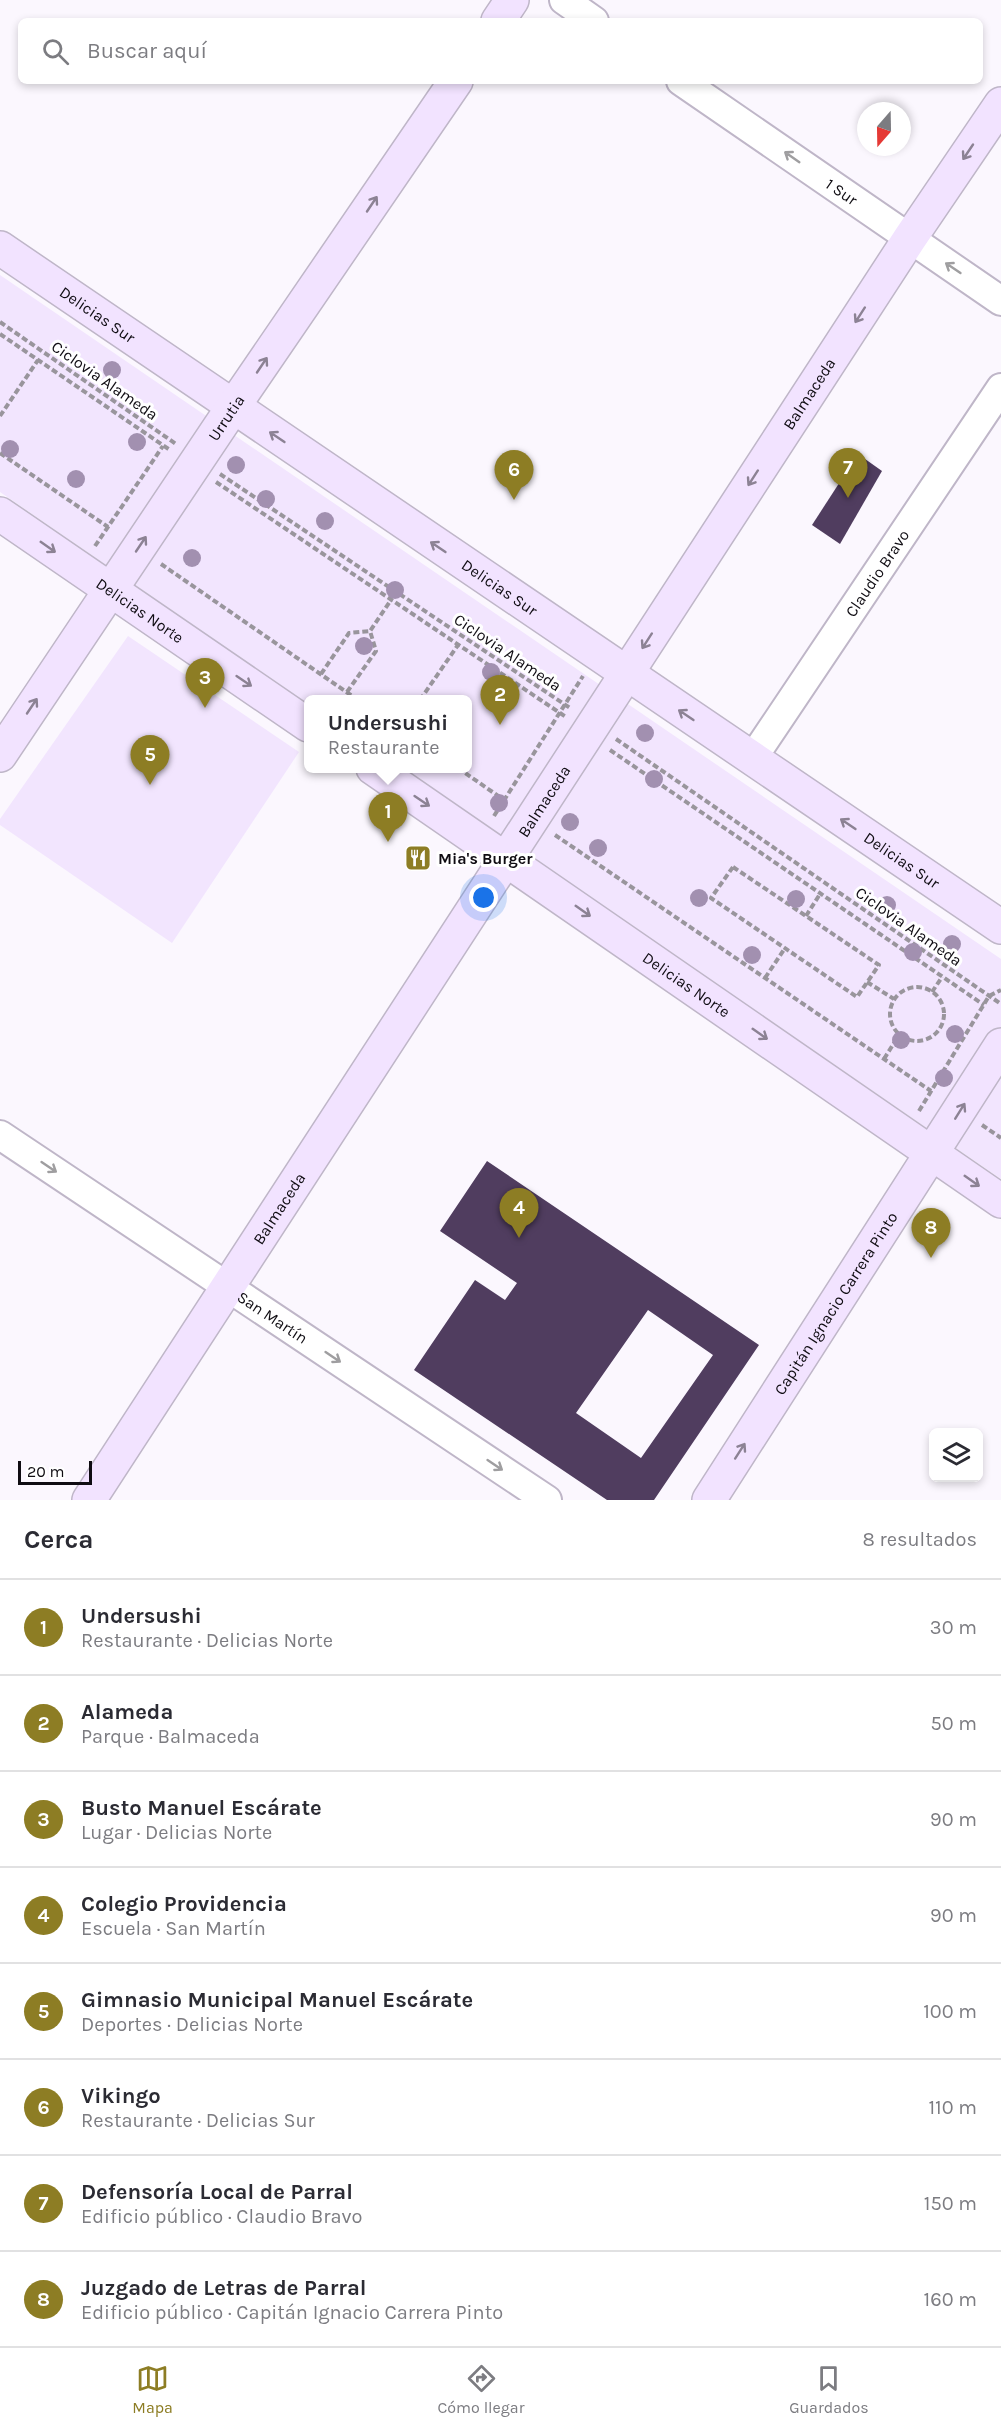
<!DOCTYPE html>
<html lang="es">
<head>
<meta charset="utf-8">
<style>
	body { margin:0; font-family:Karla,sans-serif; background:#f7f7f7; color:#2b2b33 }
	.controls { position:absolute; right:18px; bottom:18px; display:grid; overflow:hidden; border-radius:9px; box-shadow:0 3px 9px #0003 }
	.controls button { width:54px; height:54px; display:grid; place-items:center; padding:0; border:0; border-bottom:2px solid #e1e1e2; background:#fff; color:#2b2b33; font:30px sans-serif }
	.compass { position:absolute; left:857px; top:102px; width:54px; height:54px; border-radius:50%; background:#fff; box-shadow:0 3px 9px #0003; rotate:200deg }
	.scale { position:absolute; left:18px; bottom:15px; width:74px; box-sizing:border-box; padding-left:6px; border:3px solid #0f0c12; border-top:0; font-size:16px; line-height:21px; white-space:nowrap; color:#0f0c12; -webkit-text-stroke:4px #fff; paint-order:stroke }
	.you { position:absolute; left:484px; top:898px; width:21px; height:21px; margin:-15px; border:4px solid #fff; border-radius:50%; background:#1a73e8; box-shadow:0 0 0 9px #1a73e833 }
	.badge { display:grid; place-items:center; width:39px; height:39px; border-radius:50%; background:#8d7d24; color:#fff; font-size:20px; font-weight:700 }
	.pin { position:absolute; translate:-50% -50px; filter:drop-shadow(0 2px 3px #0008) }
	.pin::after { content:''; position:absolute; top:32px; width:21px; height:18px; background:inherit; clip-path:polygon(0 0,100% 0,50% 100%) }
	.popup { position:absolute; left:304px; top:695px; width:168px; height:78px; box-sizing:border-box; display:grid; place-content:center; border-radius:9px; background:#fff; filter:drop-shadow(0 2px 4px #0005); font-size:20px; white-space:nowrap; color:#7c7c81 }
	.popup b { font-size:22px; color:#2b2b33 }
	.popup::after { content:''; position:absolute; left:50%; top:100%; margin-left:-12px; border:12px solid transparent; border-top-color:#fff }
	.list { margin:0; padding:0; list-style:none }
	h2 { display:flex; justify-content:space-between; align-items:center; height:78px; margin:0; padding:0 24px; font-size:26px }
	h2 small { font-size:20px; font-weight:400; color:#7c7c81 }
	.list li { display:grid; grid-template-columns:39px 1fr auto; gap:18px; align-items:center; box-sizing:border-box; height:96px; padding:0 24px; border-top:2px solid #e1e1e2 }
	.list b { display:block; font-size:22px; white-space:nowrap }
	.list p { margin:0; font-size:20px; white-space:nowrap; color:#7c7c81 }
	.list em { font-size:20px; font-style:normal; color:#7c7c81 }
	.icon { flex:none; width:33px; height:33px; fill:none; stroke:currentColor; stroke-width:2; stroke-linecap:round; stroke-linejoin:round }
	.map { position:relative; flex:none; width:1001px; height:1500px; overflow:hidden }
	.search { position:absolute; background:#fff; box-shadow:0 3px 9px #0003; left:18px; right:18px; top:18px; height:66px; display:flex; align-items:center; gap:15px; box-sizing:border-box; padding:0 21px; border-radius:9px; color:#7c7c81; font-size:22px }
	.sheet { height:846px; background:#fff }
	nav { display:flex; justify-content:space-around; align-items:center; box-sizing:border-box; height:84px; border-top:2px solid #e1e1e2; background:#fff; font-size:16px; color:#7c7c81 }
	nav a { display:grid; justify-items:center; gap:3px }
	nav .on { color:#8d7d24 }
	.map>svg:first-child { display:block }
	.green { fill:#f2e5fe }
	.building { fill:#503d5f; fill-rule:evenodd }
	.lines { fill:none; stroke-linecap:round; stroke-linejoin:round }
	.street-casing { stroke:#bfb6c8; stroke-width:32 }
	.secondary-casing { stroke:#bfb6c8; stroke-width:36 }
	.path { stroke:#99959c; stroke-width:4; stroke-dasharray:6 3; stroke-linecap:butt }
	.street { stroke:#fff; stroke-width:28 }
	.secondary { stroke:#f2e3ff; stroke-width:33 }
	.tree { fill:#a290b0 }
	.oneway { stroke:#8c8294 }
	.oneway2 { stroke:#9f9ea0 }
	.labels { text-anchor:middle; stroke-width:6; stroke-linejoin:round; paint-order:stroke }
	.street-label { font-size:16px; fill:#0f0c12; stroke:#fff }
	.poi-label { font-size:16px; font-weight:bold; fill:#0f0c12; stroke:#fff; text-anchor:start }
</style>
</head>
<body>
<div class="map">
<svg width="1001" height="1500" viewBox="0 0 1001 1500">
	<rect width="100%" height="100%" fill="#fbf7fe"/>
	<g class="green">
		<polygon points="0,275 1001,959 1001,1179 403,769 468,768 468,700 308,700 308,704 0,492"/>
		<polygon points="128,636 299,752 172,943 0,825 0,819"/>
	</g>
	<g class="building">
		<polygon points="858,454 882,471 840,544 812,525"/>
		<path d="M 487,1161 L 759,1345 L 654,1500 L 607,1500 L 414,1370 L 475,1280 L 505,1300 L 517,1283 L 440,1231 ZM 648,1310 L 713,1355 L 641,1458 L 576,1413 Z"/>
	</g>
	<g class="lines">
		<defs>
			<g id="street">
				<polyline points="564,0 594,21"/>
				<path id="s1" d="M 681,81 L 1001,301"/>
				<path id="s2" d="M 752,759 L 1001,388"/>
				<path id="s3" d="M 0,1135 L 547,1500"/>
			</g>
			<g id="secondary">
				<polyline points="498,21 512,0"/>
				<path id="s4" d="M 0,248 L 1001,927"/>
				<path id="s5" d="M 0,514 L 308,725"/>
				<path id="s6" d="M 0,755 L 233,407 L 456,81"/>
				<path id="s7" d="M 373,768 L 1001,1201"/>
				<path id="s8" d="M 89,1500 L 910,238 L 1001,104"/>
				<path id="s9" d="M 709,1500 L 1001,1045"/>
			</g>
		</defs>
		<use href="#street" class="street-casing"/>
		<use href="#secondary" class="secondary-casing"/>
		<g class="path">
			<polyline points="0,322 176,444"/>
			<polyline points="0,334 170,450"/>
			<polyline points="0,416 38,360"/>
			<polyline points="0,453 108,527"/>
			<polyline points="220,474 570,708"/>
			<polyline points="216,482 566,717"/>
			<polyline points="95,546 163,446"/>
			<polyline points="161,564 358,700"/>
			<polyline points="321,674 349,633 370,631"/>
			<polyline points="347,692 376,651 370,631 391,600"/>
			<polyline points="420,700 458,645"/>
			<polyline points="616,739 1001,1004"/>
			<polyline points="610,750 984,1005"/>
			<polyline points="458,768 504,800"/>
			<polyline points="494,816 583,676"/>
			<polyline points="555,835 931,1091"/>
			<polygon points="733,867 879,965 857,997 711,898"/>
			<polyline points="806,916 820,894"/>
			<polyline points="765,978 785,948"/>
			<polyline points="867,982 894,999"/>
			<circle cx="917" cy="1014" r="27"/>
			<polyline points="932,992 942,977"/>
			<polyline points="884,1059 899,1035"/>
			<polyline points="919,1111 989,996 1001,990"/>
			<polyline points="982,1125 1001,1138"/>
		</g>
		<use href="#street" class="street"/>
		<use href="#secondary" class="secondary"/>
	</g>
	<g class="tree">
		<circle cx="112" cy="370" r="9"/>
		<circle cx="137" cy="442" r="9"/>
		<circle cx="10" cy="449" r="9"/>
		<circle cx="236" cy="465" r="9"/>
		<circle cx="76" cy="479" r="9"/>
		<circle cx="266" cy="499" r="9"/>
		<circle cx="325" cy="521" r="9"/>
		<circle cx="192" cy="558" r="9"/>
		<circle cx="395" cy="590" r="9"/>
		<circle cx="364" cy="646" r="9"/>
		<circle cx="491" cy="672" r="9"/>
		<circle cx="645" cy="733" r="9"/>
		<circle cx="654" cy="779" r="9"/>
		<circle cx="499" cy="803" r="9"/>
		<circle cx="570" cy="822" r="9"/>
		<circle cx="598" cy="848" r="9"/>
		<circle cx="699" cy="898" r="9"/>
		<circle cx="796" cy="899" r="9"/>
		<circle cx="887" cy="905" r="9"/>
		<circle cx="952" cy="944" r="9"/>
		<circle cx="913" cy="952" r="9"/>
		<circle cx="752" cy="955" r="9"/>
		<circle cx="955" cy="1034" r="9"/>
		<circle cx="901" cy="1040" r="9"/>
		<circle cx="944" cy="1078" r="9"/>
	</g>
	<defs><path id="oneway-shaft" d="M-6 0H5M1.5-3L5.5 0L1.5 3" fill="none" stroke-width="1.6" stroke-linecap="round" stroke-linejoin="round" transform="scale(1.5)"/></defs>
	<g class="oneway">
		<use href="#oneway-shaft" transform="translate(968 152) rotate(124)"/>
		<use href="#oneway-shaft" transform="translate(372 204) rotate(-56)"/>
		<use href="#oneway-shaft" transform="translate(860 315) rotate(123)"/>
		<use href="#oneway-shaft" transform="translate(262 365) rotate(-56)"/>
		<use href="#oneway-shaft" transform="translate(277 437) rotate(-146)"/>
		<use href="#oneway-shaft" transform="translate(753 478) rotate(123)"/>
		<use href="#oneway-shaft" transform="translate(141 544) rotate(-56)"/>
		<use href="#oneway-shaft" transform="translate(48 547) rotate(35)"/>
		<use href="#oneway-shaft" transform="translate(438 547) rotate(-146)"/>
		<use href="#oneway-shaft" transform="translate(647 641) rotate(123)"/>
		<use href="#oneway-shaft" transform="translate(244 681) rotate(34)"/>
		<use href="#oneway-shaft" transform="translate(32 706) rotate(-56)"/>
		<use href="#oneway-shaft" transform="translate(686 715) rotate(-146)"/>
		<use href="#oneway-shaft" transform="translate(422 801) rotate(34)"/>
		<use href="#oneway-shaft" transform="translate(848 824) rotate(-146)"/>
		<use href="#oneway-shaft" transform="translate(583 911) rotate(35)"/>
		<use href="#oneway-shaft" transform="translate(760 1034) rotate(35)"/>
		<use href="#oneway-shaft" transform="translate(960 1111) rotate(-58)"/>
		<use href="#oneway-shaft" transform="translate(972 1181) rotate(35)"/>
		<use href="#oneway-shaft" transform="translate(740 1451) rotate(-57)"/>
	</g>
	<g class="oneway2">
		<use href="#oneway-shaft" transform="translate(792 157) rotate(-145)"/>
		<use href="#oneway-shaft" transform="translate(953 268) rotate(-146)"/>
		<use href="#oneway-shaft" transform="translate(49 1167) rotate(34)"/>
		<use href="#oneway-shaft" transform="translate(333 1357) rotate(34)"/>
		<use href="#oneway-shaft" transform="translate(495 1465) rotate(34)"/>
	</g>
	<defs>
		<symbol id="restaurant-square" viewBox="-11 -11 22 22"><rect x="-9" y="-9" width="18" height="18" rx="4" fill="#8d7d24" stroke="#fff"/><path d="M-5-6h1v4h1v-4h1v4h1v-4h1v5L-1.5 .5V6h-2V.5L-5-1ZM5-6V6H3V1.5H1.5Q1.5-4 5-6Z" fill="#fff"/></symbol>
	</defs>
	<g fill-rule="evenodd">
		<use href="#restaurant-square" x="403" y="843" width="30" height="30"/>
	</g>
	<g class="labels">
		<g class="street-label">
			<text dy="6" stroke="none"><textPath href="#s1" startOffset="195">1 Sur</textPath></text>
			<text dy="6" stroke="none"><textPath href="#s4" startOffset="118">Delicias Sur</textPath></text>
			<text transform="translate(105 380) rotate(35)" y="6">Ciclovia Alameda</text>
			<text dy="6" stroke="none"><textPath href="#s8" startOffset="1320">Balmaceda</textPath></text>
			<text dy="6" stroke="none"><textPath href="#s6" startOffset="406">Urrutia</textPath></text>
			<text dy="6" stroke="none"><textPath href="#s2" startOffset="224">Claudio Bravo</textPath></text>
			<text dy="6" stroke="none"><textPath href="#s4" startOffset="604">Delicias Sur</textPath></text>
			<text dy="6" stroke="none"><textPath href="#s5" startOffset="170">Delicias Norte</textPath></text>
			<text transform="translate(508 652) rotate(34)" y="6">Ciclovia Alameda</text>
			<text dy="6" stroke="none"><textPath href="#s8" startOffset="834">Balmaceda</textPath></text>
			<text dy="6" stroke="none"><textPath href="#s4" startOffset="1090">Delicias Sur</textPath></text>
			<text transform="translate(909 926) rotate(35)" y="6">Ciclovia Alameda</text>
			<text dy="6" stroke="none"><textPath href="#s7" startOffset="381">Delicias Norte</textPath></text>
			<text dy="6" stroke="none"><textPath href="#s8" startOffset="348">Balmaceda</textPath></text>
			<text dy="6" stroke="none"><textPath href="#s9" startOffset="234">Capitán Ignacio Carrera Pinto</textPath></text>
			<text dy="6" stroke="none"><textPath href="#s3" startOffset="328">San Martín</textPath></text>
		</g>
		<g class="poi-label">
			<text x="438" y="864">Mia's Burger</text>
		</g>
	</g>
</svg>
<div class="controls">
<button><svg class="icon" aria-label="layers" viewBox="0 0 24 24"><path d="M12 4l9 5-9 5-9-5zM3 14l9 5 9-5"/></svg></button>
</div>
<svg class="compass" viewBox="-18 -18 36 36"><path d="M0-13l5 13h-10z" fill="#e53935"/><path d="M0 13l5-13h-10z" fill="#7c7c81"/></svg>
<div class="scale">20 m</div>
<div class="you"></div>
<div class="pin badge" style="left:388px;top:842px">1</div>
<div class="popup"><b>Undersushi</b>Restaurante</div>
<div class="pin badge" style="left:500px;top:725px">2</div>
<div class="pin badge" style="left:205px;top:708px">3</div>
<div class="pin badge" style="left:519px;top:1238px">4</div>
<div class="pin badge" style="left:150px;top:785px">5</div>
<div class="pin badge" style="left:514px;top:500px">6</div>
<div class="pin badge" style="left:848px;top:498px">7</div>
<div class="pin badge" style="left:931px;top:1258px">8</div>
<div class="search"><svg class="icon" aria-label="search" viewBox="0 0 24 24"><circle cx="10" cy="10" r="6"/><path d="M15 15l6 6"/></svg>Buscar aquí</div>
</div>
<section class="sheet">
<h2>Cerca<small>8 resultados</small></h2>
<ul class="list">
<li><span class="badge">1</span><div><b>Undersushi</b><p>Restaurante · Delicias Norte</p></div><em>30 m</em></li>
<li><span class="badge">2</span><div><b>Alameda</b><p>Parque · Balmaceda</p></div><em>50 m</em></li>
<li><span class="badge">3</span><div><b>Busto Manuel Escárate</b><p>Lugar · Delicias Norte</p></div><em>90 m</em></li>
<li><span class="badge">4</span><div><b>Colegio Providencia</b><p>Escuela · San Martín</p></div><em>90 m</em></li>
<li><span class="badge">5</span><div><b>Gimnasio Municipal Manuel Escárate</b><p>Deportes · Delicias Norte</p></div><em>100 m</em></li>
<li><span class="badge">6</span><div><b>Vikingo</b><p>Restaurante · Delicias Sur</p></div><em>110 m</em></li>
<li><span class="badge">7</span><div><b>Defensoría Local de Parral</b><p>Edificio público · Claudio Bravo</p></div><em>150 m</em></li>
<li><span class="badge">8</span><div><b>Juzgado de Letras de Parral</b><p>Edificio público · Capitán Ignacio Carrera Pinto</p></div><em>160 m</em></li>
</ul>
</section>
<nav>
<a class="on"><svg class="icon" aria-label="map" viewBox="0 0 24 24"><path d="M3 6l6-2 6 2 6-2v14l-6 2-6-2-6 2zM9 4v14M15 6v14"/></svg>Mapa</a>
<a><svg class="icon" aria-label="directions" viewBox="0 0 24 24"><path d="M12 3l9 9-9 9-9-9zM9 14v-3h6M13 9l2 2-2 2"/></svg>Cómo llegar</a>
<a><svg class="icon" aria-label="saved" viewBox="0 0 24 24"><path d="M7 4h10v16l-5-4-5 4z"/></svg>Guardados</a>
</nav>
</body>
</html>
